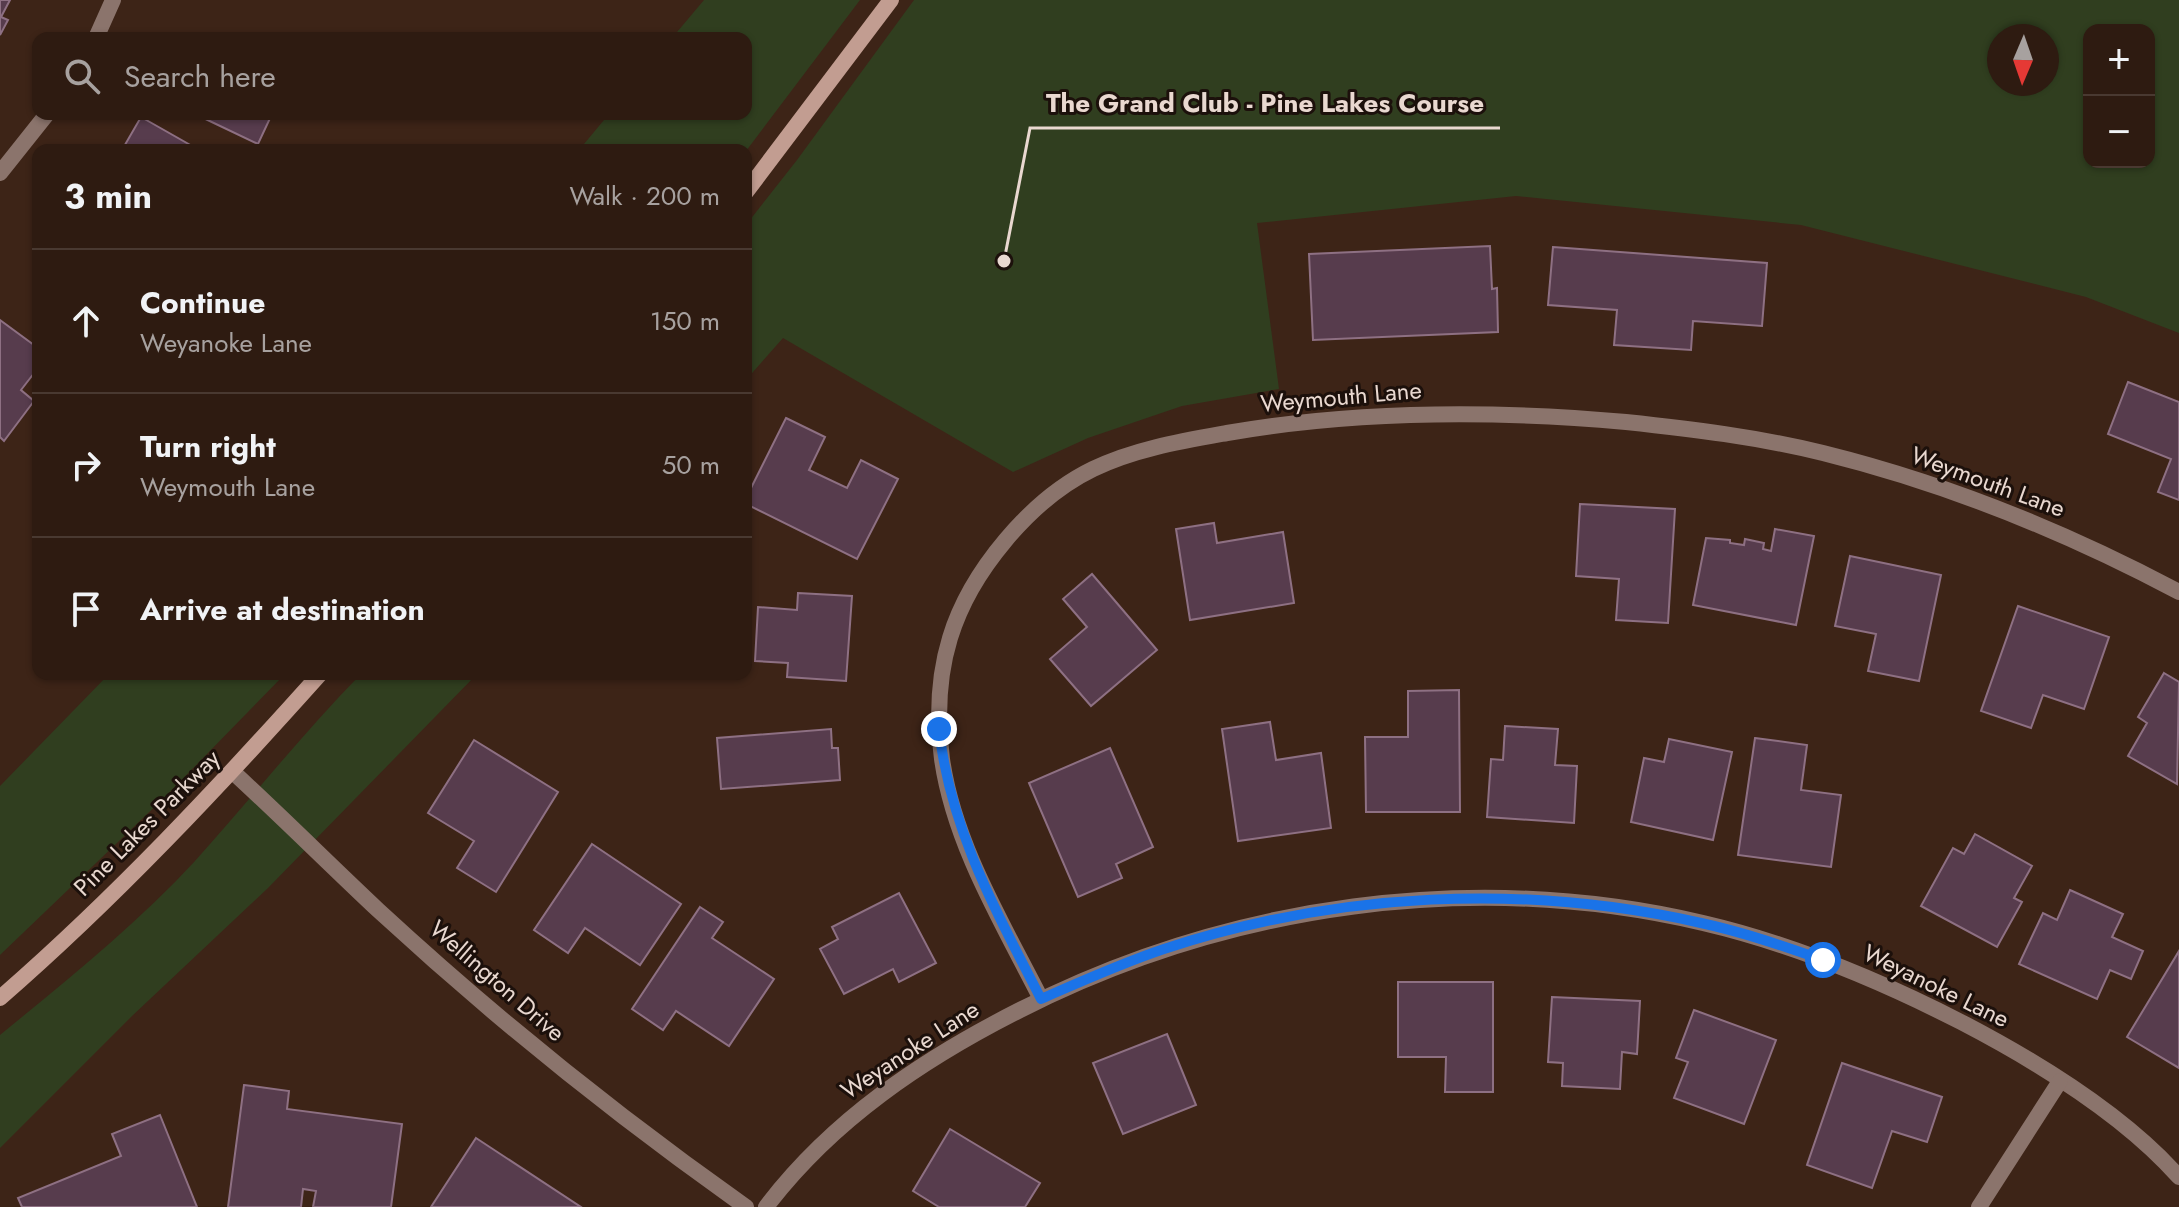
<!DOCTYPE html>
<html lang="en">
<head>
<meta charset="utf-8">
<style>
	body { margin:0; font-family:Jost,sans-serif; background:#36241a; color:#f1f3f6 }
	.controls { position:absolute; right:24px; top:24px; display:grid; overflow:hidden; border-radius:16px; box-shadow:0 2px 6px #0004 }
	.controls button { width:72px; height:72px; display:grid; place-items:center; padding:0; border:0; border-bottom:2px solid #493931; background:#2e1b11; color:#f1f3f6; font:40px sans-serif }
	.compass { position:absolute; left:1987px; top:24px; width:72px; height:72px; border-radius:50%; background:#2e1b11; box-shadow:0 2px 6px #0004; rotate:182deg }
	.stop { position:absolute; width:24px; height:24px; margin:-18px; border:6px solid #1a73e8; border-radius:50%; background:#fff }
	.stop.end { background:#1a73e8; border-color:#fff; box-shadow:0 2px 8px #0008 }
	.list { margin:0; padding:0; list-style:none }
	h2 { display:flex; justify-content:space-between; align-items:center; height:104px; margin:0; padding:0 32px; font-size:34px }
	h2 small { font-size:26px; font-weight:400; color:#a7a19f }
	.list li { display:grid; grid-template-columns:52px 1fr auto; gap:24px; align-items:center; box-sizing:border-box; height:144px; padding:0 32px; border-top:2px solid #493931 }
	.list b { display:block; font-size:30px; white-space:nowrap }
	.list p { margin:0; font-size:26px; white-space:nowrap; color:#a7a19f }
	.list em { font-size:26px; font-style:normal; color:#a7a19f }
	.icon { flex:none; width:44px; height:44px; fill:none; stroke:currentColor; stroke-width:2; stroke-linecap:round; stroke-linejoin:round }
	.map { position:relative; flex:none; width:2179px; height:1207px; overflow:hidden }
	.search { position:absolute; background:#2e1b11; box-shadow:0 2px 6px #0004; left:32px; top:32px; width:720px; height:88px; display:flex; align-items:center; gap:20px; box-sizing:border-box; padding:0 28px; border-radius:16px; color:#a7a19f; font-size:30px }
	.panel { position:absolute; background:#2e1b11; box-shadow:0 2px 6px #0004; left:32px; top:144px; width:720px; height:536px; border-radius:16px }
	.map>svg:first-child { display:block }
	.green { fill:#303e1f; fill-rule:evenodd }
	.building { fill:#573c4d; stroke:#8e7083; stroke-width:2 }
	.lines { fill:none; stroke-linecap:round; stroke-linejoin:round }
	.street { stroke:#8b746c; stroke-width:16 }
	.secondary { stroke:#c29d91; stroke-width:16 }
	.route { stroke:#1a73e8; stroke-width:10 }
	.labels { text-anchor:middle; stroke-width:6; stroke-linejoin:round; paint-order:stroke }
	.street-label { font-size:24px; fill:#e9d8d0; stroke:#1c100b }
	.leader { fill:none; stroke:#e9d8d0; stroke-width:3 }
	.callout-dot { fill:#e9d8d0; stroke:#1c100b; stroke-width:3 }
	.callout-label { font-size:26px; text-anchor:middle; font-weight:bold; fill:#e9d8d0; stroke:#1c100b; stroke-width:6; stroke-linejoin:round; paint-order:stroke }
</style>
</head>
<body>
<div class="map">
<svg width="2179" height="1207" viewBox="0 0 2179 1207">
	<rect width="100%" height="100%" fill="#3d2417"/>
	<g class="green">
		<polygon points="704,0 860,0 746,151 579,150 609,114 746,114 746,38 672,38"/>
		<path d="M 914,0 L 2179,0 L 2179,333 L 2086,297 L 1801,225 L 1516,196 L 1257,223 L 1279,389 L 1182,406 L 1088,438 L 1013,472 L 783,338 L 746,380 L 746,225 L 797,160 ZM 2089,30 L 2149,30 L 2149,162 L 2089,162 ZM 2047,36 L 2047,84 L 1999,84 L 1999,36 Z"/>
		<polygon points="109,674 285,674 166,796 0,955 0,786"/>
		<path d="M 361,674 L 477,674 L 268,888 L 132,1016 L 0,1148 L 0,1035 C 67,980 136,925 195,861 C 251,799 302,734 361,674 Z"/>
	</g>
	<g class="building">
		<polygon points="0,0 10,0 1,17 8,20 0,35"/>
		<polygon points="195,114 272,114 258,144"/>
		<polygon points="141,117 199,150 122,150"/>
		<polygon points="1490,246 1492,289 1497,288 1498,332 1313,340 1309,254"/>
		<polygon points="1553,247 1767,263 1762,326 1693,321 1691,350 1614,345 1617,310 1548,305"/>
		<polygon points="0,320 38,348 38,368 21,390 34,401 4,441 0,437"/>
		<polygon points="2128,382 2179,402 2179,500 2158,492 2171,459 2108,434"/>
		<polygon points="786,418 825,437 809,470 847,488 861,460 898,479 857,559 746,504 746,498"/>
		<polygon points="1580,504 1675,509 1668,623 1616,620 1619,579 1576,576"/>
		<polygon points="1214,523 1217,543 1283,532 1294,603 1190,620 1176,529"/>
		<polygon points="1775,529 1814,536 1796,625 1693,605 1706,538 1730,540 1730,543 1744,545 1745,539 1764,543 1763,549 1771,551"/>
		<polygon points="1850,556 1941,575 1919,681 1868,671 1876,634 1835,626"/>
		<polygon points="1092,574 1157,650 1091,706 1050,659 1087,627 1063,599"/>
		<polygon points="798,593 852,596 846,681 787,677 788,663 755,661 758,607 797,610"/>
		<polygon points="2018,606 2109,637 2084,709 2043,695 2031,728 1981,711"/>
		<polygon points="2164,673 2179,682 2177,784 2128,756 2147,723 2138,717"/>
		<polygon points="1459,690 1460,812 1366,812 1365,737 1408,737 1408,691"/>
		<polygon points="1270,722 1276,760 1321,753 1331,828 1238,841 1222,729"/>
		<polygon points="1505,726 1558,729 1555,765 1577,766 1574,823 1487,817 1491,759 1503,760"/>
		<polygon points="831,729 832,748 838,748 840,780 721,789 717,738"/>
		<polygon points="1755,738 1807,745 1801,790 1841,795 1831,867 1738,855"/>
		<polygon points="1669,739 1732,752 1713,840 1631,822 1644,758 1664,762"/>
		<polygon points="474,740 558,792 496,892 457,868 474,841 428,813"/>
		<polygon points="1110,748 1153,847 1116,864 1122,878 1078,897 1029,783"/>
		<polygon points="1975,834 2032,866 2014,898 2022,902 1997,947 1921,906 1953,848 1964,854"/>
		<polygon points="592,844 681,904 640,965 585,928 568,953 534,930"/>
		<polygon points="2070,890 2123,914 2112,937 2143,951 2131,979 2110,970 2097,999 2019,964 2043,913 2057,920"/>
		<polygon points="899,893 936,963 899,982 893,969 844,994 820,949 838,939 832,927"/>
		<polygon points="700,907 723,922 712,938 774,979 729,1046 676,1011 663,1030 632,1009"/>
		<polygon points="2179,951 2179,1068 2127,1037"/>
		<polygon points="1398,982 1493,982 1493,1092 1445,1092 1446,1057 1398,1057"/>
		<polygon points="1552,997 1640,1001 1637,1054 1622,1052 1620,1089 1562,1086 1563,1063 1548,1062"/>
		<polygon points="1694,1010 1776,1040 1744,1124 1674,1098 1688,1062 1676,1058"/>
		<polygon points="1167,1034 1196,1105 1123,1134 1093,1063"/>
		<polygon points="1842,1063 1942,1097 1927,1142 1892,1131 1872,1188 1807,1165"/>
		<polygon points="244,1085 289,1091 287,1109 402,1124 391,1207 313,1207 316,1191 303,1189 301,1207 228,1207"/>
		<polygon points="160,1115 197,1207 22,1207 18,1198 121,1156 112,1134"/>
		<polygon points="950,1129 1040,1183 1025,1207 939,1207 913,1191"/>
		<polygon points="476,1138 581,1207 431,1207"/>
	</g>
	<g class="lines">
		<g class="street">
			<polyline points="96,38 113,0"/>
			<polyline points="0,173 47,114"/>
			<path d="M 233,772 C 282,817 329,864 378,910 C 494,1017 617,1116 746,1207"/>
			<path d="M 1041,999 C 1003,924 954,844 942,759 C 937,719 938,677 950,638 C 970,572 1031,499 1093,469 C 1134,449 1182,441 1227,433 C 1360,410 1492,410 1626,422 C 1692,429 1758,437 1823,453 C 1948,484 2066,532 2179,592"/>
			<path d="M 766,1207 C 832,1120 923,1059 1020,1010 C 1229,904 1473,869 1703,923 C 1793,944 1879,980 1961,1022 C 2036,1061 2122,1113 2179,1177"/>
			<polyline points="1979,1207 2060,1081"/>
		</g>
		<g class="secondary">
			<polyline points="746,192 891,0"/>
			<path d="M 0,998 C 114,899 219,787 320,674"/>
		</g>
	</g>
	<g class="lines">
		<path class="route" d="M 939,729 C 950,829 996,911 1041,999 C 1082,981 1122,963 1164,949 C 1337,892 1524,883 1701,923 C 1743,932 1783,946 1823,960"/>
	</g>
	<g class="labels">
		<g class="street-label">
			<text transform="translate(1341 397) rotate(-5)" y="8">Weymouth Lane</text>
			<text transform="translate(1988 482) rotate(20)" y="8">Weymouth Lane</text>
			<text transform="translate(147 823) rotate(-45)" y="8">Pine Lakes Parkway</text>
			<text transform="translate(497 981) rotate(41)" y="8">Wellington Drive</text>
			<text transform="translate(1936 986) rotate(26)" y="8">Weyanoke Lane</text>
			<text transform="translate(910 1050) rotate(-33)" y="8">Weyanoke Lane</text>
		</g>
	</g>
	<path class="leader" d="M1004 261L1030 128H1500"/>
	<circle class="callout-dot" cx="1004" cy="261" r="8"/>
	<g class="callout-label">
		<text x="1265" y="112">The Grand Club - Pine Lakes Course</text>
	</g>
</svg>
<div class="controls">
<button>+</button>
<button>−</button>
</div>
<svg class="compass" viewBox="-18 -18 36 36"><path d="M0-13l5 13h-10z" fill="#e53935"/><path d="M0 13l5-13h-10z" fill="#a7a19f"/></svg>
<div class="stop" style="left:1823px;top:960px"></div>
<div class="stop end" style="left:939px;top:729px"></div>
<div class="search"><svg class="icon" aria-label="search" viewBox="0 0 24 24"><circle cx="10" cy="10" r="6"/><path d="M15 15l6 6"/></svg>Search here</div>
<section class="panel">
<h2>3 min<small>Walk · 200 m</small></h2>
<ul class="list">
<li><svg class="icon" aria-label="ahead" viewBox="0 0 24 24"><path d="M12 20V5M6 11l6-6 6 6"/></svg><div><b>Continue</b><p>Weyanoke Lane</p></div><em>150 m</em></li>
<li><svg class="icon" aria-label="right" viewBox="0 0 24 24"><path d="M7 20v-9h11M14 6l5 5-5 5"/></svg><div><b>Turn right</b><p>Weymouth Lane</p></div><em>50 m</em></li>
<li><svg class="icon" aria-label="arrive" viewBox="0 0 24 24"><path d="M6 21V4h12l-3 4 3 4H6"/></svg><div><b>Arrive at destination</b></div></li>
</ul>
</section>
</div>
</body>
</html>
